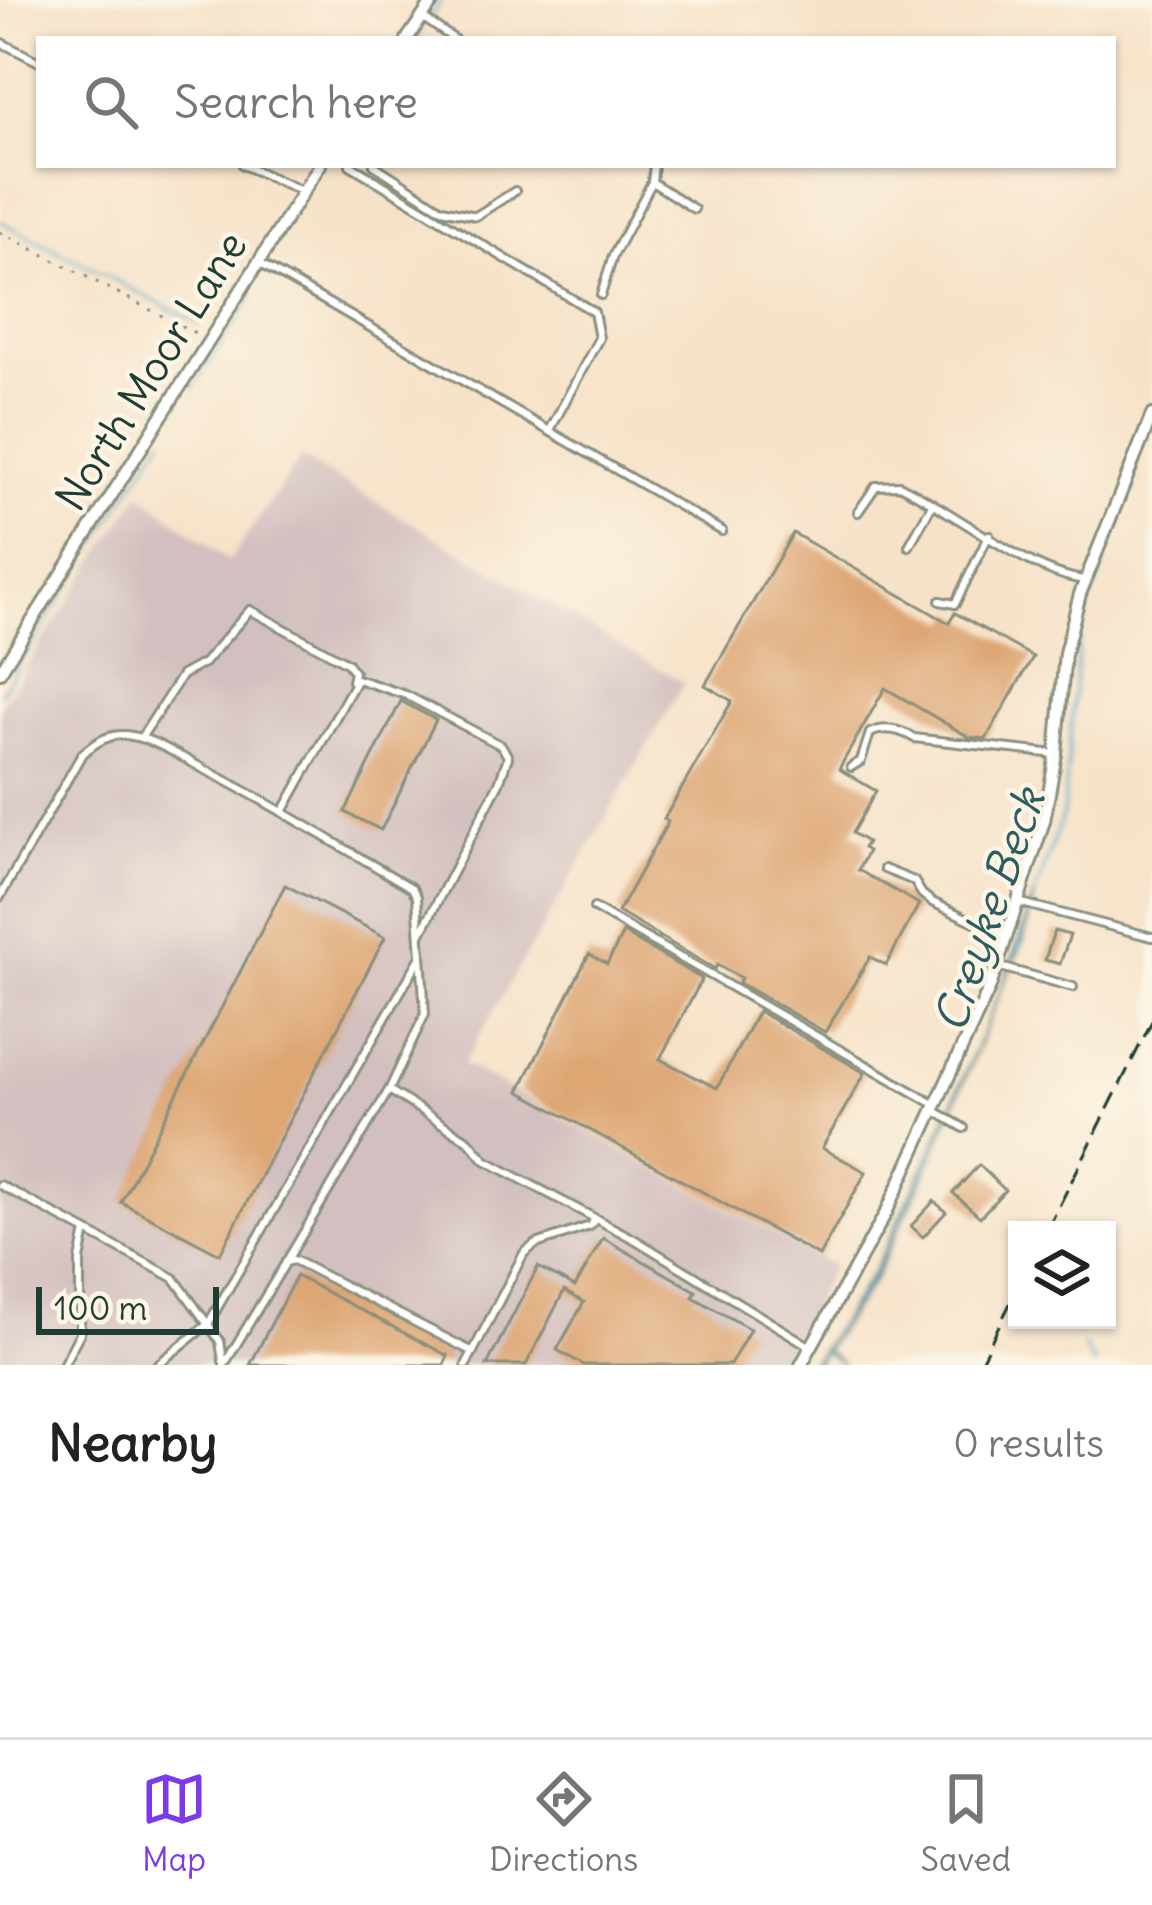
<!DOCTYPE html>
<html lang="en">
<head>
<meta charset="utf-8">
<style>
	body { margin:0; font-family:Delius,sans-serif; background:#f6f6f6; color:#222 }
	.controls { position:absolute; right:36px; bottom:36px; display:grid; overflow:hidden; border-radius:0px; box-shadow:0 3px 9px #0004 }
	.controls button { width:108px; height:108px; display:grid; place-items:center; padding:0; border:0; border-bottom:3px solid #e0e0e0; background:#fff; color:#222; font:60px sans-serif }
	.scale { position:absolute; left:36px; bottom:30px; width:183px; box-sizing:border-box; padding-left:12px; border:6px solid #1f3d34; border-top:0; font-size:33px; line-height:42px; white-space:nowrap; color:#1f3d34; -webkit-text-stroke:9px #fcf5e5; paint-order:stroke }
	.list { margin:0; padding:0; list-style:none }
	h2 { display:flex; justify-content:space-between; align-items:center; height:156px; margin:0; padding:0 48px; font-size:51px }
	h2 small { font-size:39px; font-weight:400; color:#767676 }
	.icon { flex:none; width:66px; height:66px; fill:none; stroke:currentColor; stroke-width:2; stroke-linecap:round; stroke-linejoin:round }
	.map { position:relative; flex:none; width:1152px; height:1365px; overflow:hidden }
	.search { position:absolute; background:#fff; box-shadow:0 3px 9px #0004; left:36px; right:36px; top:36px; height:132px; display:flex; align-items:center; gap:30px; box-sizing:border-box; padding:0 42px; border-radius:0px; color:#767676; font-size:45px }
	.sheet { height:372px; background:#fff }
	nav { display:flex; justify-content:space-around; align-items:center; box-sizing:border-box; height:168px; border-top:3px solid #e0e0e0; background:#fff; font-size:33px; color:#767676 }
	nav a { display:grid; justify-items:center; gap:6px }
	nav .on { color:#7c3aed }
	.map>svg:first-child { display:block }
	.industrial { fill:#d2bfbf }
	.water { fill:#4ca7ca; stroke:#36727f; stroke-width:3 }
	.lines { fill:none; stroke-linecap:round; stroke-linejoin:round }
	.stream { stroke:#4ca7ca; stroke-width:3 }
	.building { fill:#dda673 }
	.lane-casing { stroke:#8a907e; stroke-width:12 }
	.street-casing { stroke:#8a907e; stroke-width:16 }
	.path { stroke:#8a907e; stroke-width:3; stroke-dasharray:3 9; stroke-linecap:butt }
	.lane { stroke:#fff; stroke-width:6 }
	.street { stroke:#fff; stroke-width:10 }
	.rail { stroke:#1f3d34; stroke-width:3; stroke-dasharray:18 9; stroke-linecap:butt }
	.labels { text-anchor:middle; stroke-width:9; stroke-linejoin:round; paint-order:stroke }
	.street-label { font-size:42px; fill:#1f3d34; stroke:#fcf5e5 }
	.water-label { font-size:45px; font-style:italic; fill:#2c5d61; stroke:#fcf5e5 }
</style>
</head>
<body>
<div class="map">
<svg width="1152" height="1365" viewBox="0 0 1152 1365">
	<rect width="100%" height="100%" fill="#fcf5e5"/>
	<filter id="ink" filterUnits="userSpaceOnUse"><feTurbulence type="fractalNoise" baseFrequency=".00833" numOctaves="2"/><feDisplacementMap in="SourceGraphic" scale="24" xChannelSelector="R" yChannelSelector="G"/><feConvolveMatrix kernelMatrix="1 2 1 2 8 2 1 2 1" color-interpolation-filters="sRGB"/></filter>
	<filter id="wash" filterUnits="userSpaceOnUse"><feTurbulence type="fractalNoise" baseFrequency=".004" numOctaves="4" result="noise"/><feDisplacementMap in="SourceGraphic" scale="48" xChannelSelector="R" yChannelSelector="G"/><feGaussianBlur stdDeviation="2.7" result="paint"/><feColorMatrix in="noise" values="0 0 0 0 0 0 0 0 0 0 0 0 0 0 0 0 0 1.4 0 .05"/><feComposite in="paint" operator="in"/></filter>
	<g filter="url(#wash)">
		<rect width="100%" height="100%" fill="#f6e2c8"/>
		<polygon class="industrial" points="301,458 684,683 463,1064 833,1266 780,1365 0,1365 0,707 140,493 229,561"/>
		<polygon class="water" points="1035,893 1023,943 1002,987 928,1169 873,1281 825,1349 843,1365 824,1352 815,1365 811,1365 874,1271 924,1167 998,998"/>
		<g class="lines">
			<g class="stream">
				<polyline points="428,21 441,0"/>
				<polyline points="417,39 422,31"/>
				<polyline points="0,221 199,324"/>
				<polyline points="193,388 253,295"/>
				<polyline points="0,694 163,438"/>
				<polyline points="1034,896 1063,814 1080,626 1105,562"/>
				<polyline points="1071,1320 1078,1334"/>
				<polyline points="1084,1346 1094,1365"/>
			</g>
		</g>
		<g id="blocks">
			<g class="building">
				<polygon points="793,533 949,623 955,613 1033,657 986,739 969,737 885,688 839,769 876,791 852,833 867,842 863,848 868,851 858,870 919,904 886,965 870,957 825,1032 739,983 741,978 717,965 715,969 618,912 668,822 664,819 732,701 705,685"/>
				<polygon points="401,701 436,720 381,830 345,812"/>
				<polygon points="285,885 385,937 220,1254 121,1202"/>
				<polygon points="1054,931 1070,935 1060,964 1045,960"/>
				<polygon points="623,933 702,979 660,1059 717,1088 758,1011 865,1073 822,1148 866,1172 819,1256 519,1091 589,954 607,964"/>
				<polygon points="979,1165 1005,1190 980,1217 953,1193"/>
				<polygon points="934,1201 946,1212 923,1237 911,1226"/>
				<polygon points="603,1238 696,1291 693,1297 750,1329 730,1365 584,1365 557,1350 584,1302 564,1291 526,1365 487,1365 538,1267 575,1287"/>
				<polygon points="296,1276 448,1356 444,1365 250,1365"/>
			</g>
		</g>
	</g>
	<g filter="url(#ink)">
		<use href="#blocks" fill-opacity="0" stroke="#8a907e" stroke-width="3"/>
		<g class="lines">
			<defs>
				<g id="lane">
					<polyline points="422,17 454,39"/>
					<polyline points="0,42 39,62"/>
					<polyline points="243,165 302,191"/>
					<polyline points="350,165 594,312 599,338 550,430"/>
					<polyline points="374,165 442,209 476,216 515,191"/>
					<polyline points="654,165 652,182 694,209"/>
					<polyline points="261,264 722,531"/>
					<polyline points="601,295 613,256 652,182"/>
					<path d="M 858,512 L 876,486 L 899,485 C 952,510 1030,574 1085,580"/>
					<polyline points="909,546 933,503"/>
					<polyline points="940,601 955,604 989,535"/>
					<polyline points="141,738 182,675 204,663 250,610 347,663 354,672 352,681"/>
					<path d="M 851,767 L 861,761 L 870,733 C 885,726 901,730 914,738 L 1056,754"/>
					<polyline points="284,810 357,679 406,695 502,746 508,757 499,783 420,935"/>
					<polyline points="884,869 914,881 922,894 932,902 1007,937"/>
					<path d="M 0,897 L 82,754 C 97,741 111,732 132,736 C 156,740 179,756 200,767 C 273,804 341,847 412,888 L 417,897 L 425,1014 L 389,1090 L 469,1141 L 485,1160 L 634,1239 L 811,1347"/>
					<polyline points="1018,902 1152,937"/>
					<polyline points="594,908 934,1104"/>
					<polyline points="997,966 1073,987"/>
					<polyline points="935,1111 964,1128"/>
					<polyline points="0,1185 174,1278 220,1341 223,1361"/>
					<polyline points="286,1262 389,1090"/>
					<polyline points="63,1365 80,1333 80,1260 86,1231"/>
					<polyline points="157,1365 208,1324 420,958"/>
					<polyline points="224,1365 286,1262 294,1260 473,1352"/>
					<polyline points="466,1365 524,1253 536,1244 590,1226 595,1219"/>
				</g>
				<g id="street">
					<polyline points="407,39 434,0"/>
					<polyline points="0,672 320,165"/>
					<polyline points="801,1365 887,1211 990,987 1044,821 1056,754 1065,653 1080,594 1152,415"/>
				</g>
			</defs>
			<use href="#lane" class="lane-casing"/>
			<use href="#street" class="street-casing"/>
			<polyline class="path" points="0,232 197,334"/>
			<use href="#lane" class="lane"/>
			<use href="#street" class="street"/>
			<g class="rail">
				<polyline points="1047,1230 1152,1021"/>
				<polyline points="979,1365 1017,1290"/>
			</g>
		</g>
	</g>
	<g class="labels">
		<g class="street-label">
			<text transform="translate(151 371) rotate(-58)" y="15">North Moor Lane</text>
		</g>
		<g class="water-label">
			<text transform="translate(989 910) rotate(-71)" y="16">Creyke Beck</text>
		</g>
	</g>
</svg>
<div class="controls">
<button><svg class="icon" aria-label="layers" viewBox="0 0 24 24"><path d="M12 4l9 5-9 5-9-5zM3 14l9 5 9-5"/></svg></button>
</div>
<div class="scale">100 m</div>
<div class="search"><svg class="icon" aria-label="search" viewBox="0 0 24 24"><circle cx="10" cy="10" r="6"/><path d="M15 15l6 6"/></svg>Search here</div>
</div>
<section class="sheet">
<h2>Nearby<small>0 results</small></h2>
<ul class="list">
</ul>
</section>
<nav>
<a class="on"><svg class="icon" aria-label="map" viewBox="0 0 24 24"><path d="M3 6l6-2 6 2 6-2v14l-6 2-6-2-6 2zM9 4v14M15 6v14"/></svg>Map</a>
<a><svg class="icon" aria-label="directions" viewBox="0 0 24 24"><path d="M12 3l9 9-9 9-9-9zM9 14v-3h6M13 9l2 2-2 2"/></svg>Directions</a>
<a><svg class="icon" aria-label="saved" viewBox="0 0 24 24"><path d="M7 4h10v16l-5-4-5 4z"/></svg>Saved</a>
</nav>
</body>
</html>
